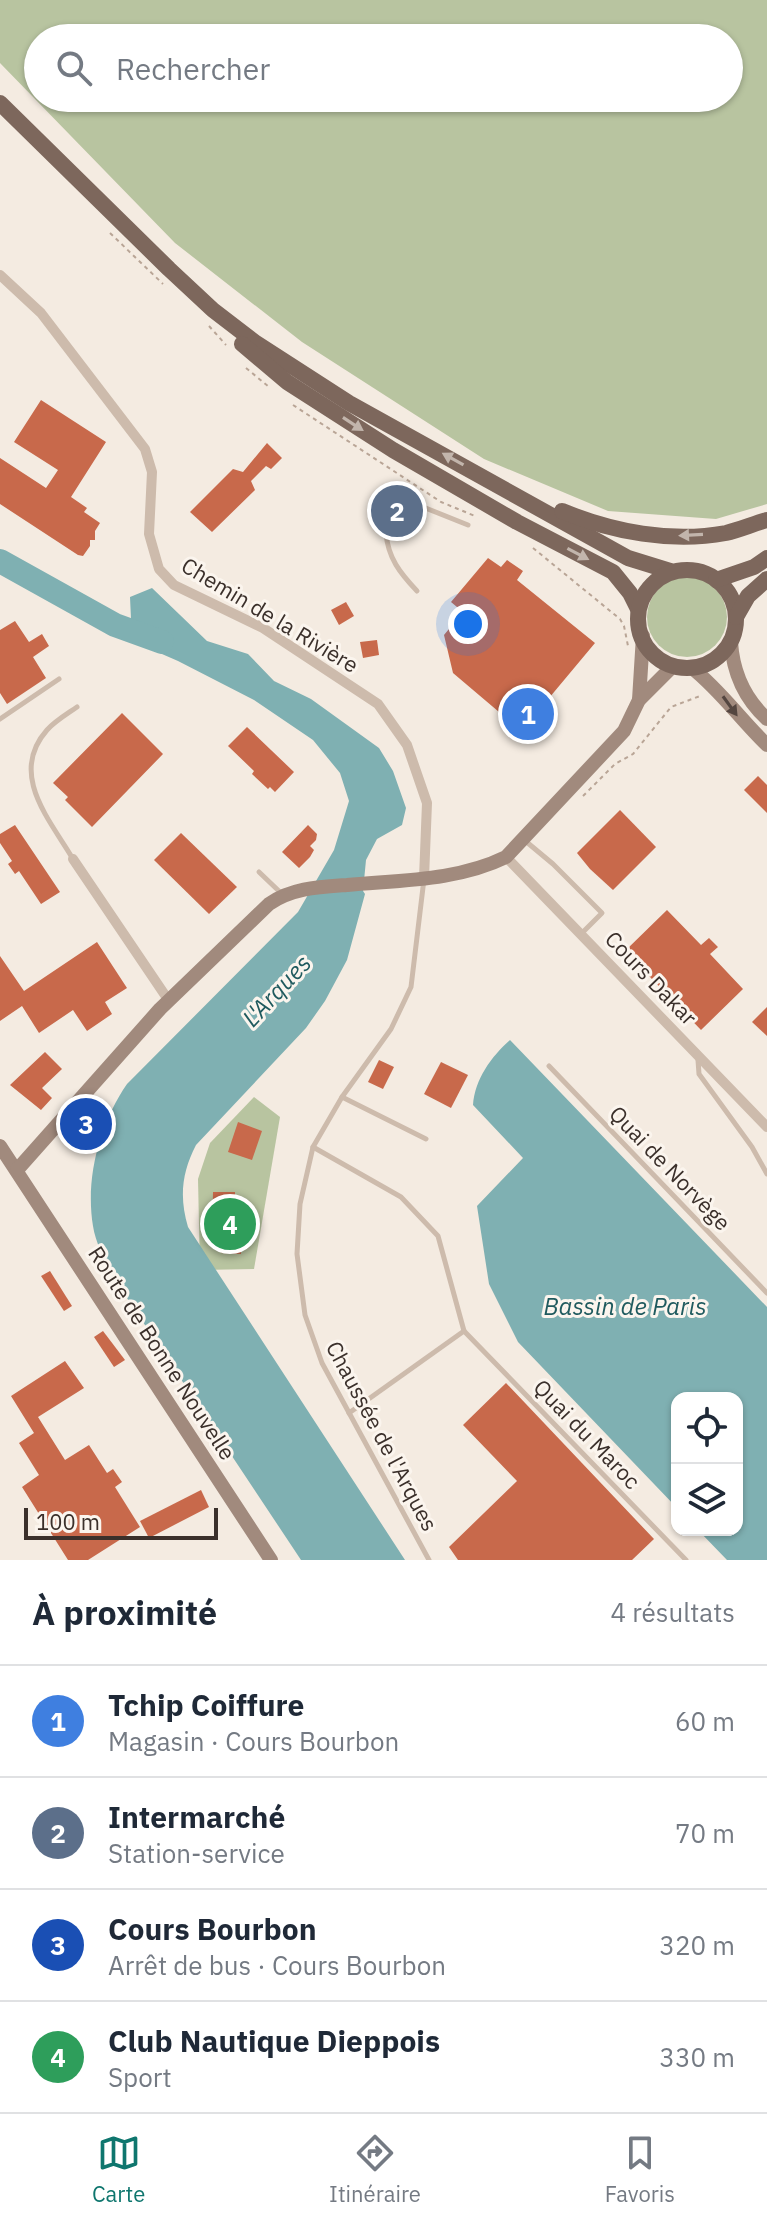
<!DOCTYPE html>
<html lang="fr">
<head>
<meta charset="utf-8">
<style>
	body { margin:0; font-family:"IBM Plex Sans",sans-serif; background:#f2f2f3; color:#1f2937 }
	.controls { position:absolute; right:24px; bottom:24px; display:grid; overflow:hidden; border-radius:16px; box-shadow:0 2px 6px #0004 }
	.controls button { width:72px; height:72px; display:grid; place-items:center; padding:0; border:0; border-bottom:2px solid #e0e1e3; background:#fff; color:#1f2937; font:40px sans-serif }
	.scale { position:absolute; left:24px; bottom:20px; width:194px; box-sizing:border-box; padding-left:8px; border:4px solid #3b302b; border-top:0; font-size:22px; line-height:28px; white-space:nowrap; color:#3b302b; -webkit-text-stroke:6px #fbf5ee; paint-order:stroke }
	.you { position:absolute; left:468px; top:624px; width:28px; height:28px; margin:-20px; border:6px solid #fff; border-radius:50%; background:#1a73e8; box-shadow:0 0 0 12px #1a73e833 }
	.badge { display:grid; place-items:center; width:52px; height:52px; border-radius:50%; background:#0f766e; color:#fff; font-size:26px; font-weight:700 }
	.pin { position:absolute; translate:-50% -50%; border:4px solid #fff; box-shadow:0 2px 8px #0006 }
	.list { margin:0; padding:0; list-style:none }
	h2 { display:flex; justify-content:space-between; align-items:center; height:104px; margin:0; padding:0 32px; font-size:34px }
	h2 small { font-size:26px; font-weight:400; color:#747a83 }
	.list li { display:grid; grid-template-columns:52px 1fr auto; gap:24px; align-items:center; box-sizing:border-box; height:112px; padding:0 32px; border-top:2px solid #e0e1e3 }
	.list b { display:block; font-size:30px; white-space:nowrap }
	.list p { margin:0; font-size:26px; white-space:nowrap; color:#747a83 }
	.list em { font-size:26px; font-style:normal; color:#747a83 }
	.icon { flex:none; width:44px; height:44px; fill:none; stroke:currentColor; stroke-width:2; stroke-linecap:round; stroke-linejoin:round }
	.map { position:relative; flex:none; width:767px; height:1560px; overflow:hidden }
	.search { position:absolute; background:#fff; box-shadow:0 2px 6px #0004; left:24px; right:24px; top:24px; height:88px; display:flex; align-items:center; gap:20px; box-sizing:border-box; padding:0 28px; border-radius:44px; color:#747a83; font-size:30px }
	.sheet { height:552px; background:#fff }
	nav { display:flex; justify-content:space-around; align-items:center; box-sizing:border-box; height:112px; border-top:2px solid #e0e1e3; background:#fff; font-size:22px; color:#747a83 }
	nav a { display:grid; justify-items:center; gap:4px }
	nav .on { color:#0f766e }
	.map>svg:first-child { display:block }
	.green { fill:#b8c4a0; fill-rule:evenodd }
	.water { fill:#7fb0b2 }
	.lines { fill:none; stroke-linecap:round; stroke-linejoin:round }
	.river { stroke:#7fb0b2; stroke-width:24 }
	.building { fill:#c8694b }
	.path { stroke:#b9a596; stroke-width:2; stroke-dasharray:4 4; stroke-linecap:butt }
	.service { stroke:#cdbbac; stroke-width:5 }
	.minor { stroke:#cdbbac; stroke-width:10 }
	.secondary { stroke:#a18a7d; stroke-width:14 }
	.primary { stroke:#7d675c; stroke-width:16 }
	.oneway { fill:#c2b5ac }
	.oneway2 { fill:#544640 }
	.labels { text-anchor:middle; stroke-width:6; stroke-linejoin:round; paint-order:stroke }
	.street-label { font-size:22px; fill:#3b302b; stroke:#fbf5ee }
	.water-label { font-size:24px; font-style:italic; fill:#1f5a5e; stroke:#fbf5ee }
</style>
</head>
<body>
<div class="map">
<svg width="767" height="1560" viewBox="0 0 767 1560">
	<rect width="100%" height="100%" fill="#f4ebe1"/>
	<g class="green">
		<path d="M 0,0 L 767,0 L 767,504 L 716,519 L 608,511 L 484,459 L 302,342 L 175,243 L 0,63 ZM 38,38 L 729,38 L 729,98 L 38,98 Z"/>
		<circle cx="687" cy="617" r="40"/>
		<polygon points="254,1097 280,1117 254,1269 200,1270 198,1179 210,1143"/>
	</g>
	<g class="water">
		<path d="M 152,588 L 207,641 L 248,654 L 274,681 L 311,699 L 379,748 L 393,771 L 406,808 L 402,825 L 377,839 L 366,860 L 363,891 L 365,894 L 347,960 L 325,1001 L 306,1028 L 196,1145 C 182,1172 179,1197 188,1227 L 405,1560 L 301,1560 L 117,1283 C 108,1265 96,1246 93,1226 C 85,1178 100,1123 127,1084 L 298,912 L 334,850 L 349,801 L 340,773 L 313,740 L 254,700 L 178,661 L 132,641 L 130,597 Z"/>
		<path d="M 510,1040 L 767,1307 L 767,1560 L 727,1560 L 698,1530 L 737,1530 L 737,1398 L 677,1398 L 677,1508 L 518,1342 L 489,1284 L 477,1206 L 523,1158 L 473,1105 C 475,1079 491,1057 510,1040 Z"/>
	</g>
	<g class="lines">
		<polyline class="river" points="0,561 115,625 162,642"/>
	</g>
	<g class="building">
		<polygon points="41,400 106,442 71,497 87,508 84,512 100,523 95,531 95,540 90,540 90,546 83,556 78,555 0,504 0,458 46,488 58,470 14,442"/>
		<polygon points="267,443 282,458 271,469 266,466 251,481 255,490 212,532 190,512 233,469 243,472"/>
		<polygon points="391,500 400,506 401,513 410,513 416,518 409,527 401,522 401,514 392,515 384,509"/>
		<polygon points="488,558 501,567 507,560 523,571 517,580 595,643 529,722 506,703 499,712 453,673 444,635 463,612 451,602"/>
		<polygon points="346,602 354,616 339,625 331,610"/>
		<polygon points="15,621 29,642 42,634 49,646 33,657 46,678 7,704 0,693 0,630"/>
		<polygon points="377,640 379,655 363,658 360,642"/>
		<polygon points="122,713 163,754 92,827 65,800 68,797 53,783"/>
		<polygon points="247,727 294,772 275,792 270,787 268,789 252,774 254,771 228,746"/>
		<polygon points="758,776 767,785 767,813 744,790"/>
		<polygon points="620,810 656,847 613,890 590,869 577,853"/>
		<polygon points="15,825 60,892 41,904 19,871 15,874 8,864 12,861 0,843 0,834"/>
		<polygon points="308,825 317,834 316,840 310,846 314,850 310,857 299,868 282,852"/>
		<polygon points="181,833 237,887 209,914 154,860"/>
		<polygon points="667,910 701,945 709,938 718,947 710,954 743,989 701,1030 625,951"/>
		<polygon points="97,942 127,988 105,1002 112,1014 87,1031 73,1010 39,1033 22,1006 0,1021 0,956 24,991"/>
		<polygon points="767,1007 767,1036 752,1022"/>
		<polygon points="45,1052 62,1069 42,1088 52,1098 41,1110 10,1085"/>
		<polygon points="379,1060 394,1067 383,1089 368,1082"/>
		<polygon points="441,1062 468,1075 451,1108 424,1094"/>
		<polygon points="238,1122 262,1131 252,1160 228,1152"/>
		<polygon points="213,1192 235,1192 235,1200 242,1200 241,1254 221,1253 222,1243 212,1243"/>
		<polygon points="50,1271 72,1306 64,1311 41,1276"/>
		<polygon points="103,1331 125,1360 114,1367 94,1337"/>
		<polygon points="65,1361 84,1388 38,1417 65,1460 89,1445 107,1473 113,1469 122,1482 115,1487 140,1527 88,1560 68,1560 22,1487 39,1475 19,1443 34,1433 11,1396"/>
		<polygon points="506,1383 654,1539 632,1560 458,1560 449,1547 517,1481 463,1425"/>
		<polygon points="201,1490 209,1507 149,1538 140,1521"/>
	</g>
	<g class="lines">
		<g class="path">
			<polyline points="110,233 163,284"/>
			<polyline points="209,326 226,345"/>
			<polyline points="246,368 269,387"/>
			<polyline points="293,405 441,502 475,516"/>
			<polyline points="533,548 620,619 624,626 628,646"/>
			<polyline points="583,796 615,764 633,754 671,707 700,696"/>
		</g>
		<g class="service">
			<polyline points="404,509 418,505 468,525"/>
			<path d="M 397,518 L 386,533 C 388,558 400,573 417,591"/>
			<polyline points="0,719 59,679"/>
			<polyline points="523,839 553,864 602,913 581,934"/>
			<path d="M 73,859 C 50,820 8,774 47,730 C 55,721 67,714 77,707"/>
			<polyline points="259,872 282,894"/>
			<polyline points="424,879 411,987 391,1029 342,1097 313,1147 300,1204 297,1254 305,1315 322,1363 429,1560"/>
			<polyline points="698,1060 699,1074 752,1147 767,1174"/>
			<polyline points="549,1066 767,1293"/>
			<polyline points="342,1097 426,1139"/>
			<polyline points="313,1147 401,1197 438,1236 464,1331 686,1560"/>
			<polyline points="349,1413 464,1331"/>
		</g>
		<g class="minor">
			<polyline points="0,275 41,313 145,449 152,472 149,534 159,569 174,585 263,628 378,704 407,745 427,803 424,878"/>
			<polyline points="506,857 767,1127"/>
			<polyline points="73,859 169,1001"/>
		</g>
		<g class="secondary">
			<path d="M 731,642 C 733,673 744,698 767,719"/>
			<path d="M 692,668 C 720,690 741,720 767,745"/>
			<polyline points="639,700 643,636"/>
			<polyline points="0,1146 271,1560"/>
			<path d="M 17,1170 L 160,1009 L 269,904 C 292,888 319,887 347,885 C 400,880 457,881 506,857 L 624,731 L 639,700 L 673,666"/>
		</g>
		<g class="primary">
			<polyline points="0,103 169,269 213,310 256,343 349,403 628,558 670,571"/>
			<polyline points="242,344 287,382 393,450 517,522 613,572 630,593 638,609"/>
			<path d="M 562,511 C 613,532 671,543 726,533 C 739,530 753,524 767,520"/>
			<circle cx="687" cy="619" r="49"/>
			<polyline points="716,580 754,567 767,558"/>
			<polyline points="736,617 748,596 767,579"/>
		</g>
	</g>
	<defs><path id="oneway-solid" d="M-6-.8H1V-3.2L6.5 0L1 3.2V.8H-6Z" transform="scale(2)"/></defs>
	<g class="oneway">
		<use href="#oneway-solid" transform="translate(353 424) rotate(33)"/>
		<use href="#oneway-solid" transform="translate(453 459) rotate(-151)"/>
		<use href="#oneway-solid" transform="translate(691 535) rotate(177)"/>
		<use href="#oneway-solid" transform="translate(578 554) rotate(28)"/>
	</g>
	<use class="oneway2" href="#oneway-solid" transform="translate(730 706) rotate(54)"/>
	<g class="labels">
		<g class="street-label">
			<text transform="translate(270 615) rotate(31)" y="8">Chemin de la Rivière</text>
			<text transform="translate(651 978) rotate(46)" y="8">Cours Dakar</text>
			<text transform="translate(670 1168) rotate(46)" y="8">Quai de Norvège</text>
			<text transform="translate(162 1353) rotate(57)" y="8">Route de Bonne Nouvelle</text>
			<text transform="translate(587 1434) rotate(46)" y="8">Quai du Maroc</text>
			<text transform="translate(382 1436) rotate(62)" y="8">Chaussée de l'Arques</text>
		</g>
		<g class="water-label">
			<text transform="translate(277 991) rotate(-47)" y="8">L'Arques</text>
			<text x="625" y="1315">Bassin de Paris</text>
		</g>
	</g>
</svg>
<div class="controls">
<button><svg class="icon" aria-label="locate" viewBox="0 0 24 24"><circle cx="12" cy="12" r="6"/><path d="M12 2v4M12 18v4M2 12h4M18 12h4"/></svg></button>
<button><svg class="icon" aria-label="layers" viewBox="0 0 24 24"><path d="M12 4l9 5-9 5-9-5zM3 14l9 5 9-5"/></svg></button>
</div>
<div class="scale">100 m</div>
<div class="you"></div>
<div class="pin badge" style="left:528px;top:714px;background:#3f7fe0">1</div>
<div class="pin badge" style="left:397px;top:511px;background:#5c6f8a">2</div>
<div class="pin badge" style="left:86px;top:1124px;background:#1a4fb4">3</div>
<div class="pin badge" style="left:230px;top:1224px;background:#2e9e5b">4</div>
<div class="search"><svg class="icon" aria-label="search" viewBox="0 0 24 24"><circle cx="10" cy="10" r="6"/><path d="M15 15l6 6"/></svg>Rechercher</div>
</div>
<section class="sheet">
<h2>À proximité<small>4 résultats</small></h2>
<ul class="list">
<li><span class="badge" style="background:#3f7fe0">1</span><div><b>Tchip Coiffure</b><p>Magasin · Cours Bourbon</p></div><em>60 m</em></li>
<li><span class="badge" style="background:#5c6f8a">2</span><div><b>Intermarché</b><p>Station-service</p></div><em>70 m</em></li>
<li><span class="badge" style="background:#1a4fb4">3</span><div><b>Cours Bourbon</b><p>Arrêt de bus · Cours Bourbon</p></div><em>320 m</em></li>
<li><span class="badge" style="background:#2e9e5b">4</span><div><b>Club Nautique Dieppois</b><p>Sport</p></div><em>330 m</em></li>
</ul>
</section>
<nav>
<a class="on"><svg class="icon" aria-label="map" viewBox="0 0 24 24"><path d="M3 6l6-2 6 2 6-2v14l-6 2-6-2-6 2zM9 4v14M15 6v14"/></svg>Carte</a>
<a><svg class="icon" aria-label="directions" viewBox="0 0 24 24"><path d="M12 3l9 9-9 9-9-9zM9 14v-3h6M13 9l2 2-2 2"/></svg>Itinéraire</a>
<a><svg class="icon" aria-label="saved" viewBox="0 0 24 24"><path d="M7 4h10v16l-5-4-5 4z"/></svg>Favoris</a>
</nav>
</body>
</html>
